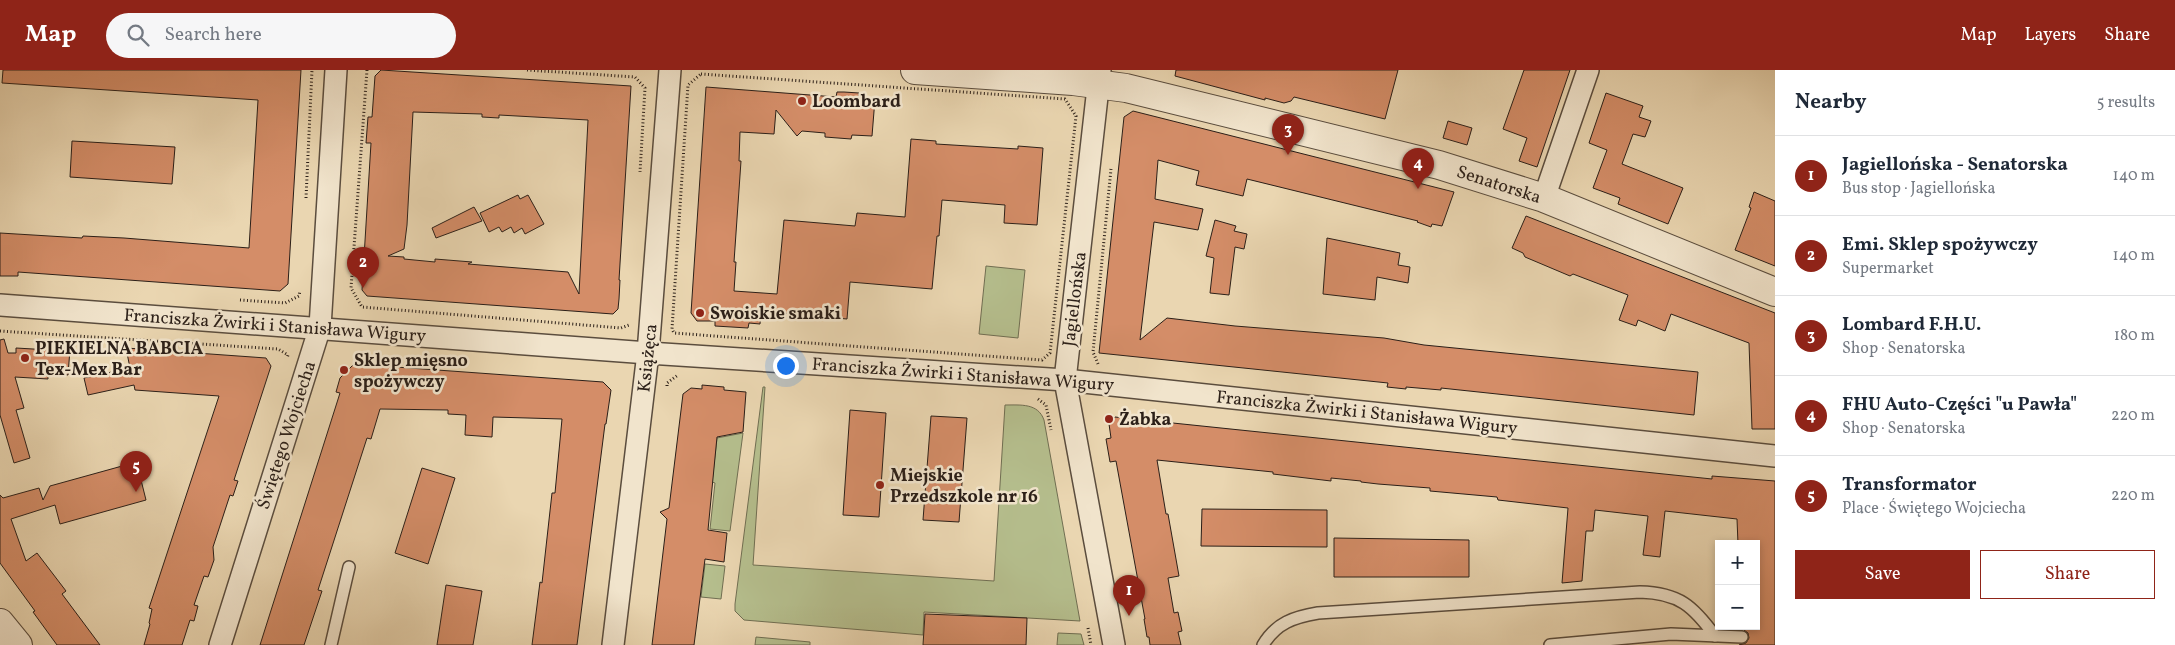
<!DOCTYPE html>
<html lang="en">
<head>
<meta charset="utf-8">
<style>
	body { margin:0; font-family:Vollkorn,serif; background:#f6f6f7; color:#1f2937 }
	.controls { position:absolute; right:15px; bottom:15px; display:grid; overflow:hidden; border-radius:0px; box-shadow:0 2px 8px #0003 }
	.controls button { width:45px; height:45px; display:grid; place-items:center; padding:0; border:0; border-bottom:1px solid #e0e1e3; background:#fff; color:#1f2937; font:25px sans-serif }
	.you { position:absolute; left:785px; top:295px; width:18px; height:18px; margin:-12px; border:4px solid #fff; border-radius:50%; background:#1a73e8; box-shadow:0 0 0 8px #1a73e833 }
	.badge { display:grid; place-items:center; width:32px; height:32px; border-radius:50%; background:#8f2418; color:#fff; font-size:16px; font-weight:700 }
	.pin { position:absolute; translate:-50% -41px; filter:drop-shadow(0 1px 2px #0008) }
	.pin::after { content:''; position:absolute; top:26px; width:18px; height:15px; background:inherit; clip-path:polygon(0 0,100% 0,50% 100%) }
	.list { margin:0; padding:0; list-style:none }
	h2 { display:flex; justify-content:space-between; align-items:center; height:65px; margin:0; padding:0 20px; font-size:21px }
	h2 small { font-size:16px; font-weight:400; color:#747a83 }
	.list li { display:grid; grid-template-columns:32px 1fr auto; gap:15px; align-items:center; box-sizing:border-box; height:80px; padding:0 20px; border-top:1px solid #e0e1e3 }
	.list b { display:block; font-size:19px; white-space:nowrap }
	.list p { margin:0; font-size:16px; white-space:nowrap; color:#747a83 }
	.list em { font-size:16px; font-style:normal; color:#747a83 }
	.actions { display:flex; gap:10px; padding:15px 20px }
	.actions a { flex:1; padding:11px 0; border:1px solid #8f2418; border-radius:0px; text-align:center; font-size:18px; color:#8f2418 }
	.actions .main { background:#8f2418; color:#fff }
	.icon { flex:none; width:28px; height:28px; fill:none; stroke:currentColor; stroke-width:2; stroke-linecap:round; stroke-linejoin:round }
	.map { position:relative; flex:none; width:1775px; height:575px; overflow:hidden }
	header { display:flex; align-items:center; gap:30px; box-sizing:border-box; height:70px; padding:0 25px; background:#8f2418; color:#fff }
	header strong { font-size:24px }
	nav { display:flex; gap:28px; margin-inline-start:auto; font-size:18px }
	.search { width:350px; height:45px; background:#f6f6f7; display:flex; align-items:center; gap:12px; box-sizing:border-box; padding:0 18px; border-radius:28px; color:#747a83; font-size:19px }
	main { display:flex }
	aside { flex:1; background:#fff }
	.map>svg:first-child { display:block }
	.green { fill:#b5be8d; stroke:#706e52 }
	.building { fill:#d48d68; stroke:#2b1f18; fill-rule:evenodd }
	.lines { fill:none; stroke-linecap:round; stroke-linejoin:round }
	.service-casing { stroke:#5b4d3e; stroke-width:14 }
	.minor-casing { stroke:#5b4d3e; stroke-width:24 }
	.tertiary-casing { stroke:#5b4d3e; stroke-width:30 }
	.path { stroke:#2b1f18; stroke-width:3; stroke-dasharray:1 2.5; stroke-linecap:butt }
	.service { stroke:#f1e4cc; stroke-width:11 }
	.minor { stroke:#f1e4cc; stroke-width:21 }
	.tertiary { stroke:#f1e4cc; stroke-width:28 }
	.poi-dot { fill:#8f2418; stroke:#f1e4cc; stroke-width:2 }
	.labels { text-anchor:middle; stroke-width:5; stroke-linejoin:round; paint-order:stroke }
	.poi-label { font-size:18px; font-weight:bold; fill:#2b1f18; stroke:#f1e4cc; text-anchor:start }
	.street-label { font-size:18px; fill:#2b1f18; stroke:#f1e4cc }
</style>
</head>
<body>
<header>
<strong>Map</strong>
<div class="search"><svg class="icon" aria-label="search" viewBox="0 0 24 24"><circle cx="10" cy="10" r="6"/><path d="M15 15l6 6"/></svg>Search here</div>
<nav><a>Map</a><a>Layers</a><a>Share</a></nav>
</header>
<main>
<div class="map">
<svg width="1775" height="575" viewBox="0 0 1775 575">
	<rect width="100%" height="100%" fill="#ead6b1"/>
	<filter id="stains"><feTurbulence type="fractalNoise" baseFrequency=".004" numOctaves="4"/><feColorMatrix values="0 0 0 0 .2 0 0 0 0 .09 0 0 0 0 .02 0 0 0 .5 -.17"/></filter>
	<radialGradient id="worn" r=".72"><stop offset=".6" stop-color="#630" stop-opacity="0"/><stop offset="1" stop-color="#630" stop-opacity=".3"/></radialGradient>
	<g class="green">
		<polygon points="986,196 1025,200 1018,268 979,264"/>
		<path d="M 763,317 L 765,317 L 753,495 L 994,511 L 1005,335 C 1021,335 1038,333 1044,350 L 1080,551 L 924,542 L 923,565 L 744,550 L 735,541 L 735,534 Z"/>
		<polygon points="743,363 730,461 710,459 715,413 712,412 717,368"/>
		<polygon points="705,494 725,496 721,529 701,527"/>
		<polygon points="1058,563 1081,564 1084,575 1057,575"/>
		<polygon points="756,567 810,572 810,575 755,575"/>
	</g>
	<g class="building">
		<polygon points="3,0 301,0 288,214 280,221 18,202 18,206 0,206 0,163 82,168 83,166 124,168 249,178 258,30 2,13"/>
		<path d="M 381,0 L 631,16 L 619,210 L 620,210 L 619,229 L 618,239 L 613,244 L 367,226 L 362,220 L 371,73 L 366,73 L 368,47 L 372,47 L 375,6 ZM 413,42 L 482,44 L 482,47 L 499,48 L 499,45 L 588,50 L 579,224 L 568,202 L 468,194 L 472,192 L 435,189 L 435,192 L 404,189 L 404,187 L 388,186 L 404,179 L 407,155 Z"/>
		<polygon points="1176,0 1398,0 1385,49 1294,27 1291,31 1284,33 1265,28 1265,30 1175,6"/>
		<polygon points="1524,0 1570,0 1537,97 1519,91 1527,68 1503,59"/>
		<polygon points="706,17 836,27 837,22 844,22 859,23 859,28 875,29 872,66 852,65 851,69 825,67 825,63 802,61 797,66 776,40 774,64 740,62 739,91 741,91 734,192 736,192 734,221 777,224 784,150 855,156 857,143 905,147 911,69 936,71 936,74 1018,79 1018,76 1043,78 1037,155 1004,153 1005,135 942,130 939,166 937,166 932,219 850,212 847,249 761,241 760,254 749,253 748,258 715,256 715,251 697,251 691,243"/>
		<polygon points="1606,23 1643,36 1639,47 1651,51 1645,67 1633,64 1622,94 1683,118 1668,154 1618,134 1620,128 1593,118 1607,80 1589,73"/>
		<polygon points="1133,41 1454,122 1442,156 1432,154 1431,157 1417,152 1418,151 1247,109 1243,126 1196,115 1199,101 1158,90 1155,129 1203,139 1198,160 1154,152 1140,270 1167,248 1235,256 1384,268 1424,275 1698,302 1694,345 1441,318 1441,320 1406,317 1406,319 1387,317 1388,313 1099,283 1124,47"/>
		<polygon points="1448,51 1472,58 1467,75 1443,68"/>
		<polygon points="72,71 175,77 172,114 70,107"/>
		<polygon points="1754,122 1775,131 1775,196 1735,180 1751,138 1749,137"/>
		<polygon points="518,125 520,129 528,125 544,154 525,164 522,158 514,163 511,157 502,162 499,157 489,162 480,143"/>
		<polygon points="474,137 482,151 436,168 432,158"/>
		<polygon points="1526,146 1775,243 1775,359 1752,359 1749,273 1671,244 1665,261 1638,250 1636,256 1619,250 1628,225 1573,204 1570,206 1525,187 1523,183 1512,178"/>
		<polygon points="1215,150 1236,156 1234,161 1247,164 1244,179 1235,177 1229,225 1210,223 1214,188 1206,186"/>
		<polygon points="1327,168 1400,183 1398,195 1410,197 1408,213 1377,207 1375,230 1323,224"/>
		<polygon points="4,269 8,283 16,283 16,278 50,280 50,277 70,279 68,305 48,303 48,309 15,307 24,338 16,340 30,388 14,393 0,345 0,270"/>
		<polygon points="126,278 266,288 271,296 234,410 238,411 233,426 230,425 213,477 214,490 208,507 204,506 194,535 198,536 194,551 190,550 182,575 144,575 150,554 149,553 152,539 149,538 219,326 135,320 134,315 88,325 84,308 130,298"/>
		<polygon points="354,294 603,312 611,320 606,354 605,354 577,575 532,575 540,512 542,513 552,423 555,423 562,349 493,347 492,367 465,365 466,345 448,344 448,340 380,339 371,369 367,368 318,520 322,521 304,575 260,575 340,323 336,322 340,308"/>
		<polygon points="702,315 724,317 724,320 746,322 743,362 717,367 708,460 727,463 724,492 705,489 694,575 652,575 667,449 660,442 669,438 683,324 691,318 702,319"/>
		<polygon points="850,340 886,343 879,447 843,445"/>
		<polygon points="931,346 967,348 959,452 923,450"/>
		<polygon points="1115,347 1712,409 1712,406 1775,411 1775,575 1739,575 1746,573 1749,568 1748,563 1744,560 1745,556 1756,556 1756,474 1738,474 1737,449 1665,441 1660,487 1643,485 1648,446 1595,440 1593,461 1586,461 1582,511 1562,513 1568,438 1498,430 1497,427 1430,421 1430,418 1378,414 1361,412 1361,411 1331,408 1331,411 1273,404 1273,402 1157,390 1166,444 1168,444 1179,506 1168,508 1174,543 1178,542 1182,561 1178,562 1181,575 1150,575 1149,567 1147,567 1144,549 1145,549 1116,391 1110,392 1106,369 1111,368 1109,354"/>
		<polygon points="133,393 138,410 141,410 146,430 60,454 55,435 11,449 26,491 37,483 66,521 62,524 100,575 57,575 33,542 35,541 0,493 0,425 3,428 39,418 43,430 50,416"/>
		<polygon points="422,398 455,408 428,494 395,483"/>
		<polygon points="1202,439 1327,440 1327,477 1201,476"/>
		<polygon points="1334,468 1469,470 1469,507 1334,507"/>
		<polygon points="446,515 482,521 473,575 437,575"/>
		<polygon points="925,544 1027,548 1026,575 923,575"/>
	</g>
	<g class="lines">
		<defs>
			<g id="service">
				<polyline points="331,575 349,497"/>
				<path d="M 1263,575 C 1276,553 1294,547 1318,543 L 1640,522 C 1679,523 1693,536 1715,566"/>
				<polyline points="1550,575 1671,564 1742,567"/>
			</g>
			<g id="minor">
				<polyline points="1100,0 1065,310 1114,575"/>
				<polyline points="1544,128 1588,0"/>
				<polyline points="0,235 648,283 1065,310 1775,386"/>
				<polyline points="220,575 320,257 336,0"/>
				<polyline points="613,575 648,283 670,0"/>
			</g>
			<g id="tertiary">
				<polyline points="915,0 1073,11 1126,18 1439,95 1544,128 1775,222"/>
				<polyline points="0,553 18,575"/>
			</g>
		</defs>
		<use href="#service" class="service-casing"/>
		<use href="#minor" class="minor-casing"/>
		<use href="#tertiary" class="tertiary-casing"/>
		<g class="path">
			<polyline points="367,0 351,218 362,237 621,258 629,255"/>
			<polyline points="527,0 635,7 645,18 640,102"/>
			<polygon points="701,4 1065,29 1076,46 1050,283 1042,290 674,263 672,259 688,15"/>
			<polyline points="306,128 312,0"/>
			<polyline points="240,230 285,233 299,226 300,221"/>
			<polyline points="0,261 278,279 288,285 287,288"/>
			<polyline points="1098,294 1093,282 1111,99"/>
			<polyline points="667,316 667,313 678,305"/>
			<polyline points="1038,329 1046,335 1051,360"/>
			<polyline points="1088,558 1091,575"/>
		</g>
		<use href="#service" class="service"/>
		<use href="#minor" class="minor"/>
		<use href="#tertiary" class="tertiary"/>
	</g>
	<g class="poi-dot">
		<circle cx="802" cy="31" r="5"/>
		<circle cx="700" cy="243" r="5"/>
		<circle cx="25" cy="288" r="5"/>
		<circle cx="344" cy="300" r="5"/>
		<circle cx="1109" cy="349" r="5"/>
		<circle cx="880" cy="415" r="5"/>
	</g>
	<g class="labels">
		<g class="poi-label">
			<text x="812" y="37">Loombard</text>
			<text x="710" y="249">Swoiskie smaki</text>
			<text x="35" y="284">PIEKIELNA BABCIA<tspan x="35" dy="21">Tex-Mex Bar</tspan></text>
			<text x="354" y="296">Sklep mięsno<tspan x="354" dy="21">spożywczy</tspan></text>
			<text x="1119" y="355">Żabka</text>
			<text x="890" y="411">Miejskie<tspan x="890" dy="21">Przedszkole nr 16</tspan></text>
		</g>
		<g class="street-label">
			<text transform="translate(1499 114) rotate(18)" y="6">Senatorska</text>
			<text transform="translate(1074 229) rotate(-83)" y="6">Jagiellońska</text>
			<text transform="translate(275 255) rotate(4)" y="6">Franciszka Żwirki i Stanisława Wigury</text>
			<text transform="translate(647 288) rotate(-84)" y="6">Książęca</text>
			<text transform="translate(963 304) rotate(4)" y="6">Franciszka Żwirki i Stanisława Wigury</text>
			<text transform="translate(1367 342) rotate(6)" y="6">Franciszka Żwirki i Stanisława Wigury</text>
			<text transform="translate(286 365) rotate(-72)" y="6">Świętego Wojciecha</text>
		</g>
	</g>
	<rect width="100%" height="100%" filter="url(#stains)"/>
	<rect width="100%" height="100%" fill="url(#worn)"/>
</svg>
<div class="controls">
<button>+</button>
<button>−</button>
</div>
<div class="you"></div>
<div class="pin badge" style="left:1129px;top:546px">1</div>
<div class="pin badge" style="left:363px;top:218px">2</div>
<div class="pin badge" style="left:1288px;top:85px">3</div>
<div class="pin badge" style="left:1418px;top:119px">4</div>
<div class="pin badge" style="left:136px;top:422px">5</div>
</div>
<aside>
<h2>Nearby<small>5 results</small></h2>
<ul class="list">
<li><span class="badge">1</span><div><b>Jagiellońska - Senatorska</b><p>Bus stop · Jagiellońska</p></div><em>140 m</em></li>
<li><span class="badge">2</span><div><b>Emi. Sklep spożywczy</b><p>Supermarket</p></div><em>140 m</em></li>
<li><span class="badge">3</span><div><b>Lombard F.H.U.</b><p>Shop · Senatorska</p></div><em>180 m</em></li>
<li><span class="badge">4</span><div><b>FHU Auto-Części &quot;u Pawła&quot;</b><p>Shop · Senatorska</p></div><em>220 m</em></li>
<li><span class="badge">5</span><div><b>Transformator</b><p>Place · Świętego Wojciecha</p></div><em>220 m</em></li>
</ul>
<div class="actions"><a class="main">Save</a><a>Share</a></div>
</aside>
</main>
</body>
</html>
